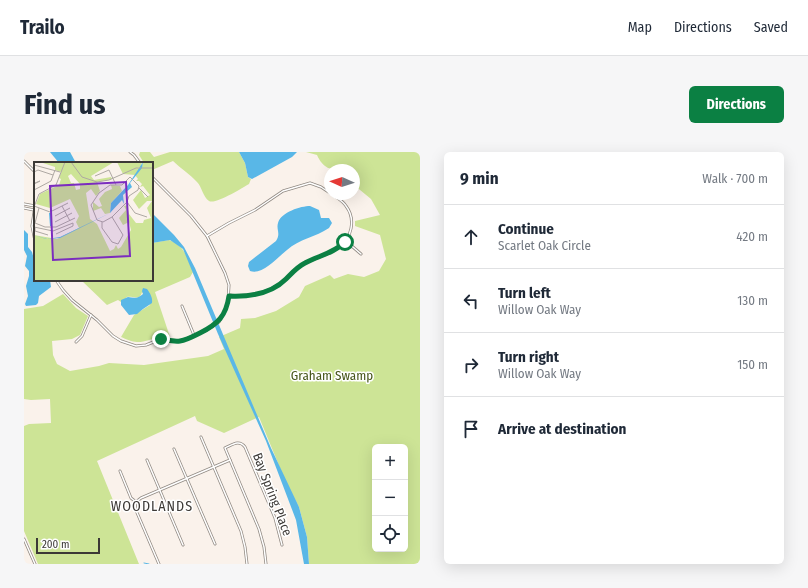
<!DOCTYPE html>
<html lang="en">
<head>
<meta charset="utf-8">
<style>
	body { margin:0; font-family:"Fira Sans Condensed",sans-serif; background:#f6f6f7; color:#1f2937 }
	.controls { position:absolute; right:12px; bottom:12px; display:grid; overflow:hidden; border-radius:6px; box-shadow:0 4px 16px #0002 }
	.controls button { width:36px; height:36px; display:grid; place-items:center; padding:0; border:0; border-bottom:1px solid #e0e1e3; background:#fff; color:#1f2937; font:20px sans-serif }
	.compass { position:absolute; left:300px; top:12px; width:36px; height:36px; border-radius:50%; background:#fff; box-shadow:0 4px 16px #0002; rotate:273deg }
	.scale { position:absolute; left:12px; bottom:10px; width:64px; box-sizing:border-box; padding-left:4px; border:2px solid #3c3936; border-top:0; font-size:11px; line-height:14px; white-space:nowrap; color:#3c3936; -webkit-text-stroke:3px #fff; paint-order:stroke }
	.stop { position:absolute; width:12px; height:12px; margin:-9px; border:3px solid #0b8043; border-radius:50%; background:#fff }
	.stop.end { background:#0b8043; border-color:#fff; box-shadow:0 1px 4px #0008 }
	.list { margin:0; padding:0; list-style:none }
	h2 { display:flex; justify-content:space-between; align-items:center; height:52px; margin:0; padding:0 16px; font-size:17px }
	h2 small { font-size:13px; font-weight:400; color:#747a83 }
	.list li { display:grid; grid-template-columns:26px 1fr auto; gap:12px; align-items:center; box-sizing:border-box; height:64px; padding:0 16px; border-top:1px solid #e0e1e3 }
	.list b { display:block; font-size:15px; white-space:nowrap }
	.list p { margin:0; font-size:13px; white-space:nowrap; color:#747a83 }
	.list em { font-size:13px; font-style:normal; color:#747a83 }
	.icon { flex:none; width:22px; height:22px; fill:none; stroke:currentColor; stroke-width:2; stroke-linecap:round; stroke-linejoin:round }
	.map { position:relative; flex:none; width:396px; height:412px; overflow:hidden; border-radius:6px }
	header { display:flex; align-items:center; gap:24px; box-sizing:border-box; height:56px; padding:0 20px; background:#fff; border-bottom:1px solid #e0e1e3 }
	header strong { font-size:19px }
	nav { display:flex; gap:22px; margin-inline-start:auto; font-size:14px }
	.intro { display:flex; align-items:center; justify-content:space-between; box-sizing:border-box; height:96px; padding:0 24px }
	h1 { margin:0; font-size:28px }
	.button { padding:10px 18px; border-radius:6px; background:#0b8043; color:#fff; font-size:14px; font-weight:700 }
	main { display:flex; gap:24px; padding:0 24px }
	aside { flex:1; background:#fff; border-radius:6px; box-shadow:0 4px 16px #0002 }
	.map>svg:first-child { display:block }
	.green { fill:#cde496; fill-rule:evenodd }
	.water { fill:#59b7e7 }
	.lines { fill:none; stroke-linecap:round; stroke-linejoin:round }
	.stream { stroke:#59b7e7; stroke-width:1 }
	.street-casing { stroke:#918a83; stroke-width:3 }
	.street { stroke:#fff; stroke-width:1.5 }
	.route { stroke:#0b8043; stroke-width:5 }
	.labels { text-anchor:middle; stroke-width:3; stroke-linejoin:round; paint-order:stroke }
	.park-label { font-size:13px; fill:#465519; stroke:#fff }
	.street-label { font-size:13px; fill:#3c3936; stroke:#fff }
	.neighbourhood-label { font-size:14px; letter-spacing:1px; fill:#3c3936; stroke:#fff }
	.inset-river { fill:none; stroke:#59b7e7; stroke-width:2 }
	.inset-road { fill:none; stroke:#aea8a3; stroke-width:1 }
	.view { fill:#7b2cbf; fill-opacity:0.15; stroke:#7b2cbf; stroke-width:2 }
	.inset-edge { fill:none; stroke:#3c3936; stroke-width:2 }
</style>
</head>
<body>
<header>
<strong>Trailo</strong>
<nav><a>Map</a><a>Directions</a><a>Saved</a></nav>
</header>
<div class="intro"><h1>Find us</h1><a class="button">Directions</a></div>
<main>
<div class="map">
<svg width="396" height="412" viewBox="0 0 396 412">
	<rect width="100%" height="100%" fill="#faf2eb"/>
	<g class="green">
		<path d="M 116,0 L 126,0 L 130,5 L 146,0 L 215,0 L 221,11 L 224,25 L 227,27 L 225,32 C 218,36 191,53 185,49 C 179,45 178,35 173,30 C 166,22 157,17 149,9 L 128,18 L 128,11 L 120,11 L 115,3 Z"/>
		<path d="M 282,0 L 396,0 L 396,412 L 285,412 L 283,385 L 275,355 L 261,328 L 235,265 L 200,281 L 173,269 L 171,264 L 73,309 L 115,412 L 14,412 L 0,379 L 0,274 L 5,272 L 27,271 L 26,247 L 7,248 L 0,247 L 0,157 L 19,154 L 39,142 L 52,156 L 64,164 L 56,183 L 48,187 L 28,189 L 29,203 L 33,212 L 46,219 L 75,214 L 85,211 L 120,213 L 184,204 L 200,197 L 195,185 L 216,176 L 217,167 L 231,166 L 252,159 L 275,145 L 281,134 L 306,123 L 310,127 L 324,122 L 340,125 L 355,119 L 362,107 L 356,83 L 331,74 L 331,69 L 356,63 L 347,47 L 330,33 L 330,18 C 313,18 301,21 293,3 ZM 351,295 L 381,295 L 381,397 L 351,397 Z"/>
		<path d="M 145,88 C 162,95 162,104 169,120 L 166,125 L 131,140 L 146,185 C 132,183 125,190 113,190 C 108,190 102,187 97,185 L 110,163 L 126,153 L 118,140 C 116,149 109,144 103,145 L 97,150 L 94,148 L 83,153 L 57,128 L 128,128 L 128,91 Z"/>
	</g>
	<g class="water">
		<polygon points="26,0 46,0 52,11 35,11"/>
		<polygon points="215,0 273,0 268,5 228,27 224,25 221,11"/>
		<path d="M 286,54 L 295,58 L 297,66 L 305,66 L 308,71 L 305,76 C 292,85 275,87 263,98 C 254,105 238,124 226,119 L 224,114 L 225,110 L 252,89 C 257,81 252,78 254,71 C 257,60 277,54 286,54 Z"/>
		<polygon points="128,61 150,83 160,95 171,116 247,296 275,355 283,385 285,412 280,412 272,368 242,289 194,182 159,97 146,88 128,91"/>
		<polygon points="0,78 4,82 4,95 8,100 11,111 11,128 26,128 27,135 15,144 14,151 12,153 2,154 1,152 4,144 2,134 5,124 5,119 1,114 3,104 0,98"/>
		<path d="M 119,136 L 123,137 C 126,141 129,146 128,151 L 119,157 L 113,162 L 105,163 L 97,153 L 97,148 L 104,145 C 109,146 114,147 119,142 L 118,139 Z"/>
	</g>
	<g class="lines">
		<polyline class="stream" points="120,411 125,412"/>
		<defs>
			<g id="street">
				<polyline points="106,0 110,3 116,11"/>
				<polyline points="0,9 11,20"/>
				<polyline points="0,52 11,54"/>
				<polyline points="11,54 8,74 11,89"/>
				<polyline points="0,56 10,58"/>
				<polyline points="183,84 205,71 231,58 259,39 286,31 297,35 306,41"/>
				<polyline points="322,89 337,102"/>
				<polyline points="32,128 39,138 48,148 73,168 89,184 97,189 112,194 122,193 137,187 156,189 162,187 183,178 195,170 200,161 204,149 205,133 201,121 183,84 167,64 128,25"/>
				<path d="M 205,143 C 225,145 244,142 261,128 C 267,123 272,116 280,112 C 291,106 304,103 314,96 C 328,87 332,67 322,54 C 319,49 313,46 308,42"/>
				<polyline points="158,154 170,183"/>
				<polyline points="52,190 58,184 67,163"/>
				<polyline points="177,285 217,379 221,395 223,412"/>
				<polyline points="150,297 191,392"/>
				<polyline points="123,308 159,393"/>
				<polyline points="96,319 107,346 112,350"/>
				<polyline points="0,387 11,412"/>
				<polyline points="135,412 111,356 112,350 117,346 206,308"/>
				<path d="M 242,412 L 240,395 L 235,377 L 201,296 C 208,293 215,287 221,295 L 251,366 L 258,393"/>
			</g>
		</defs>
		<use href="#street" class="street-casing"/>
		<use href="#street" class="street"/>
	</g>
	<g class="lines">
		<path class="route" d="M 137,187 C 143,188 150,190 156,189 C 163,188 170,184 176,181 C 194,172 202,164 205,144 C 225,145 247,142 262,127 C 268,121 273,115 281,111 C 294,104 310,101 321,90"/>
	</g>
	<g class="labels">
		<g class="park-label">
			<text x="308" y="228">Graham Swamp</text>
		</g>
		<g class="street-label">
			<text transform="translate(249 342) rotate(69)" y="5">Bay Spring Place</text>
		</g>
		<g class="neighbourhood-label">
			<text x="128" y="359">WOODLANDS</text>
		</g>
	</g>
	<g transform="translate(10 10)">
		<rect width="119" height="119" fill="#faf2eb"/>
		<path d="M 6,0 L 80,0 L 57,14 L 60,18 L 77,15 L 78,17 L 63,20 L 66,29 L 62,34 L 57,27 L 52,31 L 56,57 L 63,62 L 76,89 L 80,87 L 82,83 L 84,87 L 87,85 L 97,68 L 95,60 L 89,63 L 85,56 L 92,48 L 90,44 L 95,43 L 93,44 L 95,52 L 102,61 L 109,61 L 110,58 L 117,56 L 113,46 L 118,39 L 113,39 L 105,47 L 99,38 L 107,28 L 111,36 L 116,33 L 109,24 L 106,25 L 108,22 L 105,19 L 102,19 L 104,17 L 101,13 L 89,12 L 83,0 L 108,0 L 107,5 L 96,8 L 108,5 L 109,0 L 119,0 L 119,119 L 0,119 L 0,73 L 23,77 L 45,66 L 42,60 L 45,54 L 36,37 L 16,46 L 2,42 L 6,32 L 25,23 L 27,17 L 25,16 L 27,10 L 21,8 L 21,5 ZM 37,12 L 46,22 L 46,27 L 42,28 L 40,21 L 37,21 L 34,14 ZM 77,23 L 86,24 L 88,29 L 77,41 L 76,51 L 71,52 L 67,46 L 59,49 L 59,40 L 65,45 L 68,44 L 65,37 L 71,30 L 78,27 Z" fill="#cde496" fill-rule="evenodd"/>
		<path d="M 109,0 L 108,6 L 96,21 L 98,25 L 89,33 L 90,42 L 88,38 L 76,51 L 26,76 L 12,77 L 0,73 L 13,77 L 26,75 L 76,51 L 77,41 L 94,23 Z" fill="#59b7e7"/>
		<path class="inset-river" d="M 16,51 L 17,64"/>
		<path class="inset-road" d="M 37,0 L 48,15 L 63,20 L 75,18 L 102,6 L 119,6M 0,3 L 26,10M 0,10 L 4,8 L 19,13M 61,14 L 75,8 L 82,23M 96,15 L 105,24 L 104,28 L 95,34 L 93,40 L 78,55 L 69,60 L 63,58 L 57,43 L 65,31 L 76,23 L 88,23 ZM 0,22 L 6,19 L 1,21M 105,26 L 114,35M 0,28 L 17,19 L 21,8M 93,40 L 101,51 L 113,55M 0,44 L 16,50 L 34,41M 28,44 L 36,59M 0,45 L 5,32 L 22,23 L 31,0M 5,46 L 1,61 L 11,65 L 22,65 L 41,56M 21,54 L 36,46M 21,60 L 38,51M 68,60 L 68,66 L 78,80 L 84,82 L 89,73 L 78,55M 0,65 L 19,69 L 39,61M 1,65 L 1,69 L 14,73M 22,72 L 39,64 L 39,61"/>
		<path class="view" d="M 92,20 L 96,94 L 19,98 L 16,24 Z"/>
		<rect width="119" height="119" class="inset-edge"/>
	</g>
</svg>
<div class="controls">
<button>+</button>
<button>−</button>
<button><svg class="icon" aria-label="locate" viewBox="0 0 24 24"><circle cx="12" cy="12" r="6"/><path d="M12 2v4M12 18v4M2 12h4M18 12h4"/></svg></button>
</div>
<svg class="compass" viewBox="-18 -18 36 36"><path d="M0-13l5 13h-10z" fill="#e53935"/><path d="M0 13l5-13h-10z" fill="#747a83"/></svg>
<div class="scale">200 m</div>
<div class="stop" style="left:321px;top:90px"></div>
<div class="stop end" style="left:137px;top:187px"></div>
</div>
<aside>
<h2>9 min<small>Walk · 700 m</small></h2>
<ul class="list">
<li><svg class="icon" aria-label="ahead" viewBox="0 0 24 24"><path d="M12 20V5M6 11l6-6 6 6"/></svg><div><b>Continue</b><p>Scarlet Oak Circle</p></div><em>420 m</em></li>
<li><svg class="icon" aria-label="left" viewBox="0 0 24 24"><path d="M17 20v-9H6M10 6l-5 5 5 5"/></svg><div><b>Turn left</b><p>Willow Oak Way</p></div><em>130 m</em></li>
<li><svg class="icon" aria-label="right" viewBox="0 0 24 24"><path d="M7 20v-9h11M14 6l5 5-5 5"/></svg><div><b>Turn right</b><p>Willow Oak Way</p></div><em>150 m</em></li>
<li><svg class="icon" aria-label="arrive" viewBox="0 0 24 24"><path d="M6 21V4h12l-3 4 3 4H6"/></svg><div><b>Arrive at destination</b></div></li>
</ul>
</aside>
</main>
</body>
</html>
